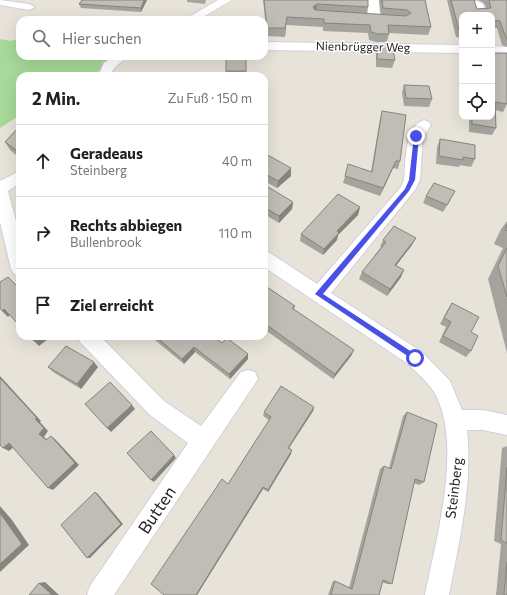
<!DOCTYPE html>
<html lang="de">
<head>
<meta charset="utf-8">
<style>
	body { margin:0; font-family:Commissioner,sans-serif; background:#f2f2f2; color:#202124 }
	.controls { position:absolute; right:12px; top:12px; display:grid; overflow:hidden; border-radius:8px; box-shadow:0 4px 16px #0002 }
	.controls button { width:36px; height:36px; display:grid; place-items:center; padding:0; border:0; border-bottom:1px solid #e0e0e0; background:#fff; color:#202124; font:20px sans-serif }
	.stop { position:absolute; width:12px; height:12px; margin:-9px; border:3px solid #4850e6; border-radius:50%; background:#fff }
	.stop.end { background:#4850e6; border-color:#fff; box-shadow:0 1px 4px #0008 }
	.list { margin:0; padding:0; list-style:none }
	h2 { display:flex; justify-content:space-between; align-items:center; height:52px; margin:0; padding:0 16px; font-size:17px }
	h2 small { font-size:13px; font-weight:400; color:#757577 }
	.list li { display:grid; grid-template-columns:26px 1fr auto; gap:12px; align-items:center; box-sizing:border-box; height:72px; padding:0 16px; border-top:1px solid #e0e0e0 }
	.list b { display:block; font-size:15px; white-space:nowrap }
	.list p { margin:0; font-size:13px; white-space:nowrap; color:#757577 }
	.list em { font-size:13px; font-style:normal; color:#757577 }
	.icon { flex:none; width:22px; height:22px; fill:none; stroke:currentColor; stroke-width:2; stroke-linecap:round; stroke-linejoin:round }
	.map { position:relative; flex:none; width:507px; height:595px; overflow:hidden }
	.search { position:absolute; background:#fff; box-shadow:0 4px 16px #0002; left:16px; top:16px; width:252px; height:44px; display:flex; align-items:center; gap:10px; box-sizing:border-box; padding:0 14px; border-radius:12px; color:#757577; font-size:15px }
	.panel { position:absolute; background:#fff; box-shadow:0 4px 16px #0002; left:16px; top:72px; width:252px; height:268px; border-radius:12px }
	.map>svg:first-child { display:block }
	.green { fill:#a7d99a }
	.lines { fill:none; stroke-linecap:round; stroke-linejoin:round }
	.street-casing { stroke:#cfcfde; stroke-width:2 }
	.street { fill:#fff; fill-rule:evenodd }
	.wall { fill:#a5a39d }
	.shaded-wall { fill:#86847f }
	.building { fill:#c0bdb6; stroke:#86847f }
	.route { fill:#4850e6 }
	.labels { text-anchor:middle; stroke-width:3; stroke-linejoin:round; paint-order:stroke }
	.far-street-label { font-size:12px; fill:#262626; stroke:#fff }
	.street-label { font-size:14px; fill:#262626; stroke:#fff }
	.near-street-label { font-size:17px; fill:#262626; stroke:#fff }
</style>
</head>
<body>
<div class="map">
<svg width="507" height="595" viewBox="0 0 507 595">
	<rect width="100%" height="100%" fill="#e8e3d9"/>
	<polygon class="green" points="20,38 20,56 122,56 108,66 89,76 20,76 20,115 0,128 0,39 11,41"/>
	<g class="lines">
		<defs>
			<g id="street">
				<polygon points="0,0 29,4 35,7 29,10 0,5"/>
				<polygon points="218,0 232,0 198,20 184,20"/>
				<polygon points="367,0 379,0 380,19 378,21 374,22 368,19"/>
				<polygon points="477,1 483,4 487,15 475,15 471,4"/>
				<polygon points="264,42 462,45 462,53 264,50"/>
				<polygon points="492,46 507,47 507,55 492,54"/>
				<polygon points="114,56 128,56 114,68 110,76 98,76 104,63"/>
				<path d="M 424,120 L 429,122 L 431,125 L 423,137 L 420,180 L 415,190 L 331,293 L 422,352 L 450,381 L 462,410 L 483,410 L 507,415 L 507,435 L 483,430 L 467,430 C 473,486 459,541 449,595 L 425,595 C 436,539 460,456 439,402 C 434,387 419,375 408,364 L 264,267 L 264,251 L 270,253 L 317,284 L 401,187 L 404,180 C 406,163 404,126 424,120 Z"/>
				<polygon points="20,171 20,183 8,191 20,236 20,276 14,274 11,269 0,222 0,181"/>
				<polygon points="78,336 100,336 164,401 201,426 241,372 248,370 255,372 258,379 114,595 87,595 90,586 188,443 150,415 80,342"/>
			</g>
		</defs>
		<use href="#street" class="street-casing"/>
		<use href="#street" class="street"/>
	</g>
	<g class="wall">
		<polygon points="82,0 147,0 141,12 81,8 79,4"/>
		<polygon points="187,0 206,0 205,4 187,2"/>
		<polygon points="263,0 368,0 368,7 367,14 381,15 379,0 425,0 431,27 428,35 389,33 387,42 376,42 369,40 368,33 323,31 323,27 286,25 285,37 267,36"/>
		<polygon points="447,0 477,0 474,1 477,9 486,8 484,3 478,0 507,0 507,47 502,45 497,28 492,28 492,15 462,15 462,38 456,37"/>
		<polygon points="378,45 395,60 392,68 376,67 376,53"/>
		<polygon points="492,53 507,104 503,112 495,110 496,128 492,135 469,132 469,117 492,117"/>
		<polygon points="462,56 462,65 461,60"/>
		<polygon points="246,58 246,75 226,75 226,71"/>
		<polygon points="404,85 432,99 429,107 404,106 402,93"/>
		<polygon points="382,111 400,161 398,169 393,168 380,196 343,183 345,176 371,172 380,119"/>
		<polygon points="20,126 20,158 10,150 5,142"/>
		<polygon points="440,139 475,159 471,167 460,165 459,167 436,164 437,147"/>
		<polygon points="264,153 291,168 291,176 277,188 264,181"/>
		<polygon points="264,191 293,202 292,209 279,223 264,214"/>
		<polygon points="426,196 451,199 443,212 423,203"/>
		<polygon points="360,207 358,215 338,235 337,240 323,255 300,241 301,234"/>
		<polygon points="507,221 507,353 488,279 503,248 494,244 501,229"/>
		<polygon points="383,240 412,245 396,265 401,277 387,296 359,279 362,272 381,247 380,247"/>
		<polygon points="264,285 295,306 294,310 354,350 351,356 333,379 264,329"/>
		<polygon points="452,303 471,332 471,351 466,357 439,342 446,327 440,324 448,309"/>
		<polygon points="150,336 213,336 222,343 248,359 230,379 195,352 184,364"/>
		<polygon points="48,367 98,367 81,389 53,372"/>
		<polygon points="314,407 313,411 289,448 291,454 268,492 263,489 197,595 164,595 228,484 269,420 263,416 264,412"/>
		<polygon points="407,412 424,482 419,485 414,483 392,584 387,584 382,582 379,595 328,595 333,581 335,581 349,588 380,469 384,466 389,468 403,416"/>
		<polygon points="507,446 507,595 496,595 501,544 494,541 502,448"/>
	</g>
	<g class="shaded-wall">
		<polygon points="144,0 147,0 141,12 141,8"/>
		<polygon points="317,4 316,12 313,7"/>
		<polygon points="287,17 286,25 285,37 285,28"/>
		<polygon points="396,161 393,168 380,196 383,188"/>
		<polygon points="291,168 291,176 277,188 278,181"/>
		<polygon points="293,202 292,209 279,223 279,216"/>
		<polygon points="360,207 358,215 338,235 337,240 323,255 324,249 337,231"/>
		<polygon points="416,238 412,245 392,271 395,265"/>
		<polygon points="404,270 401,277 387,296 390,289"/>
		<polygon points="4,309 10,315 8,317 2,311"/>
		<polygon points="40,336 52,336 39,346 34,341"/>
		<polygon points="194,347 195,352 184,364 182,359"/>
		<polygon points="354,350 351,356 333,379 335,374"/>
		<polygon points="248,354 248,359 230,379 229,374"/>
		<polygon points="94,362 98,367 81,389 77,384"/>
		<polygon points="0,376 41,421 40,422 48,431 44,437 51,443 46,440 39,434 0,378"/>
		<polygon points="132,405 135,409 111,432 107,428"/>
		<polygon points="314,407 313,411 287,451 288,448"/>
		<polygon points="51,436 55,439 79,465 53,490 48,488"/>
		<polygon points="9,443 15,446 9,451 3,448"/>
		<polygon points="292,450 291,454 268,492 268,490"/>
		<polygon points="174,455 176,458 154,482 151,480"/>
		<polygon points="263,487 263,489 197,595 196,595"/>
		<polygon points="95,492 97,493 123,524 90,558 87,558"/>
		<polygon points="0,506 12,520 29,545 0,572"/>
		<polygon points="45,582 59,595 52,595 39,583"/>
	</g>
	<g class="building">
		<polygon points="82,0 144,0 141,8 79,4"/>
		<polygon points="264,0 368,0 368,7 317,4 313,7 315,10 406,16 411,13 407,10 383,8 382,0 425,0 431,27 388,25 389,34 378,34 371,32 370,25 324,23 324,19 287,17 285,28 267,28"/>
		<polygon points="451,0 474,0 477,9 491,8 489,0 507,0 507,38 506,38 500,21 492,20 492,15 462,15 462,30 459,30"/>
		<polygon points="378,45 392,45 395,60 377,59"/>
		<polygon points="492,53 507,53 507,104 495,102 496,128 472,124 472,117 492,117"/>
		<rect x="226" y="58" width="20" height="13"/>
		<polygon points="404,85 429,86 432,99 406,98"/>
		<polygon points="382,111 406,115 400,161 396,161 383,188 345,176 348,164 372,172"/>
		<polygon points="20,126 20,151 19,152 5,142"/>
		<polygon points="440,139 475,145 475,159 463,157 463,160 439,156"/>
		<polygon points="264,153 291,168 278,181 264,173"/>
		<polygon points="434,183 455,191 447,205 426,196"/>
		<polygon points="268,187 293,202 279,216 264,207 264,191"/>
		<polygon points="338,194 360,207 337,231 339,233 324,249 301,234"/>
		<polygon points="507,224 507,231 505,230"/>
		<polygon points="394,226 416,238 395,265 404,270 390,289 362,272 386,242 383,240"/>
		<polygon points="507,248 507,297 498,266"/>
		<polygon points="8,277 20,289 20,326 4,309 2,311 0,308 0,282"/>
		<polygon points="264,285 295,306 292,308 354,350 335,374 264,323"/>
		<polygon points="452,303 479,317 471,332 478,336 471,351 443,336 451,322 444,318"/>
		<polygon points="29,336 40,336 34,341"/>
		<polygon points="155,336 213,336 222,343 227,338 248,354 229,374 194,347 182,359"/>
		<polygon points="66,346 94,362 77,384 48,367"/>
		<polygon points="0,378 37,418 35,419 44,428 39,434 46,440 51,436 75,463 48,488 9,443 3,448 0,445"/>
		<polygon points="110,382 132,405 107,428 85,404"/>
		<polygon points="281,386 314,407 288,448 292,450 268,490 263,487 196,595 164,595 151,584 222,479 228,484 271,417 264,412"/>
		<polygon points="407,412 437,424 424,482 415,479 392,584 383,580 379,595 331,595 335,581 352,589 384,466 391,469"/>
		<polygon points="151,431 174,455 151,480 127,453"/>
		<polygon points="507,467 507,543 501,540"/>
		<polygon points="95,492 121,524 87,558 61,525"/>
		<polygon points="0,513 22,544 0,564"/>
		<polygon points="507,562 507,595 504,595"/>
		<polygon points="39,583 52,595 29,595"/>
	</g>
	<polygon class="route" points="416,134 419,136 415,180 409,191 323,294 418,356 418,360 415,361 315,294 405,189 409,180 414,136"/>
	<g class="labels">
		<g class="far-street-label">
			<text transform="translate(363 47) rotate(1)" y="4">Nienbrügger Weg</text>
		</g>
		<g class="street-label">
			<text transform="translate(454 488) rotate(-83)" y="5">Steinberg</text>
		</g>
		<g class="near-street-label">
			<text transform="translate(157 510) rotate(-56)" y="6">Butten</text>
		</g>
	</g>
</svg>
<div class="controls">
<button>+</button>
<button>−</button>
<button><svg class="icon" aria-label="locate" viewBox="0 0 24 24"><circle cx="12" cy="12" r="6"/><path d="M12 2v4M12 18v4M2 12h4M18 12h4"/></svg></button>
</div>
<div class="stop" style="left:415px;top:358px"></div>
<div class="stop end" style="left:416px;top:136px"></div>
<div class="search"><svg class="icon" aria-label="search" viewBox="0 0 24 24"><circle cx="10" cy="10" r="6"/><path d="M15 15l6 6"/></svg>Hier suchen</div>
<section class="panel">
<h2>2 Min.<small>Zu Fuß · 150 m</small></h2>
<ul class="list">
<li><svg class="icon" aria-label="ahead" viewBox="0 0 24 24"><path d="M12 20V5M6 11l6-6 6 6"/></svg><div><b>Geradeaus</b><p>Steinberg</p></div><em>40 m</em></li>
<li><svg class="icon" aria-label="right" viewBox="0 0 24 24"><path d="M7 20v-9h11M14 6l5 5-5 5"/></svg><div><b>Rechts abbiegen</b><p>Bullenbrook</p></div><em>110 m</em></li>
<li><svg class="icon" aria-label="arrive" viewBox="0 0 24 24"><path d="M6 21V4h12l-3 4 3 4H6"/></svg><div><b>Ziel erreicht</b></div></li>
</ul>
</section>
</div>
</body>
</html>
